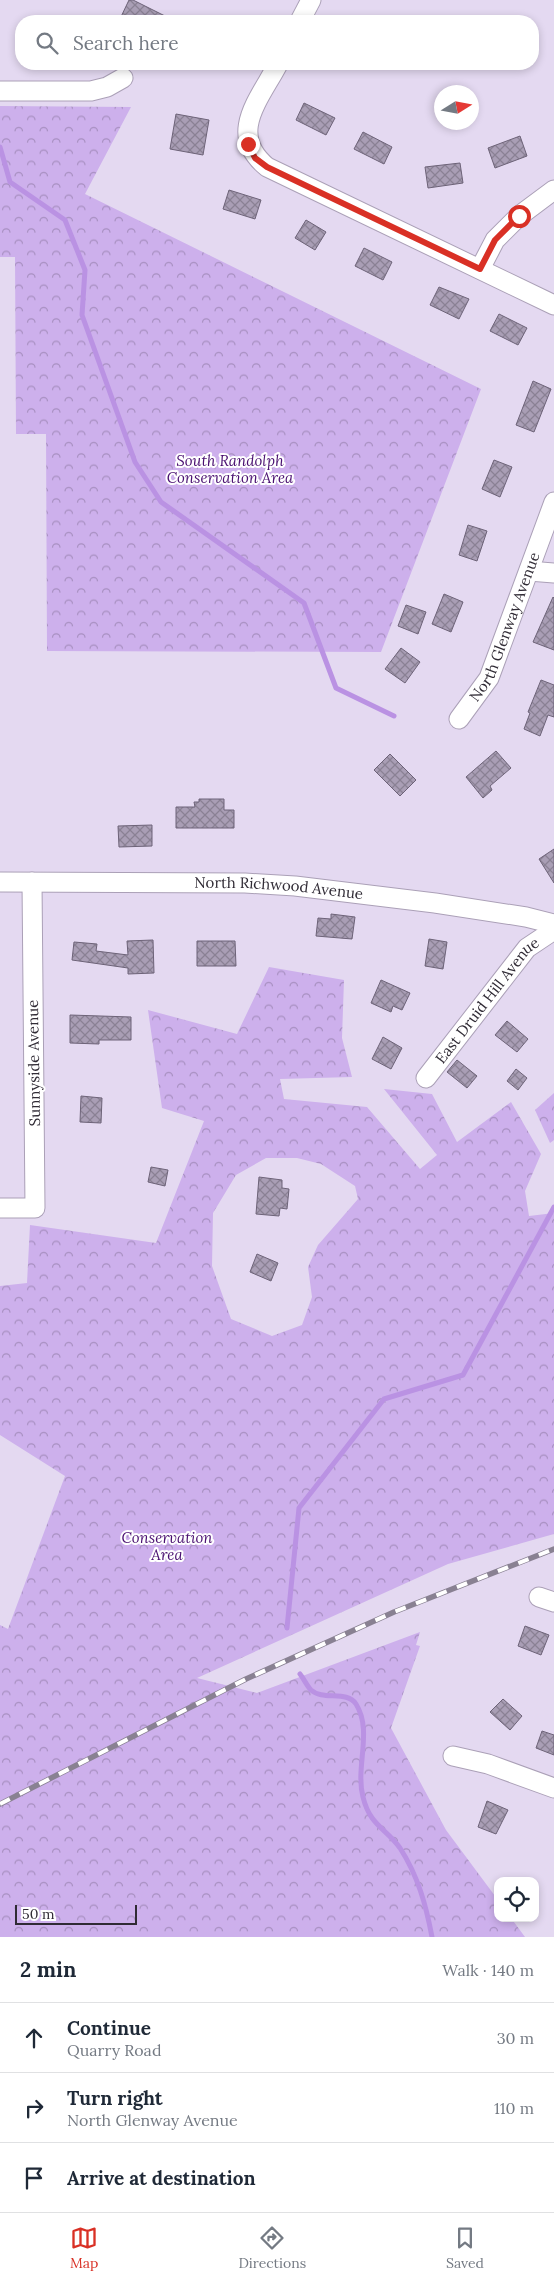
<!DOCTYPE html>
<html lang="en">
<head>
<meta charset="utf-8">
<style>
	body { margin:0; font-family:Lora,serif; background:#f2f2f3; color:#1f2937 }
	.controls { position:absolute; right:15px; bottom:15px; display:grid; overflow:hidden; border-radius:10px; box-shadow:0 2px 8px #0003 }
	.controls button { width:45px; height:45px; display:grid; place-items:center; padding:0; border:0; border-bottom:1px solid #e0e1e3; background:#fff; color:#1f2937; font:25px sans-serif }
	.compass { position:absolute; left:434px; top:85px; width:45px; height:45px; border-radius:50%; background:#fff; box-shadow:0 2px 8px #0003; rotate:79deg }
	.scale { position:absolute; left:15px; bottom:12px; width:122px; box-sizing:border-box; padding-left:5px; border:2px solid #302b35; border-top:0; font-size:14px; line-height:18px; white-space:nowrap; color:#302b35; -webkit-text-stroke:4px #fff; paint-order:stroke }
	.stop { position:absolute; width:15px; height:15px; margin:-11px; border:4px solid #d93025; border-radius:50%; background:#fff }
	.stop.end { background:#d93025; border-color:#fff; box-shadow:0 1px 5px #0008 }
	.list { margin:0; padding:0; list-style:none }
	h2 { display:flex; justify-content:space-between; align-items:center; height:65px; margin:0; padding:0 20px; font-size:21px }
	h2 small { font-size:16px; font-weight:400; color:#747a83 }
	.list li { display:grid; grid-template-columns:32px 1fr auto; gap:15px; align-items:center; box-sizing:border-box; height:70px; padding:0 20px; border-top:1px solid #e0e1e3 }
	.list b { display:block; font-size:19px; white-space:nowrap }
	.list p { margin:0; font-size:16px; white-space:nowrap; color:#747a83 }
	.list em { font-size:16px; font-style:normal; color:#747a83 }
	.icon { flex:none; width:28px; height:28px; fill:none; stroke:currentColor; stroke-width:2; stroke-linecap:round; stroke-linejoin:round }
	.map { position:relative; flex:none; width:554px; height:1937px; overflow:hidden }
	.search { position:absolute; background:#fff; box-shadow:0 2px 8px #0003; left:15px; right:15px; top:15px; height:55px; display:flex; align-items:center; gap:12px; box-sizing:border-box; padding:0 18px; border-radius:20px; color:#747a83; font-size:19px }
	.sheet { height:275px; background:#fff }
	nav { display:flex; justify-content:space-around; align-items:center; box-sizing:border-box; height:70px; border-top:1px solid #e0e1e3; background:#fff; font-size:14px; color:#747a83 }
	nav a { display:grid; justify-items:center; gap:2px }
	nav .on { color:#d93025 }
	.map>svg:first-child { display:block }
	.forest { fill:url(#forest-crowns); fill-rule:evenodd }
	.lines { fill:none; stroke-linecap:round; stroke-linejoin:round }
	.stream { stroke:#ba92e3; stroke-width:5 }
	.building { fill:url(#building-cross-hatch); stroke:#6d6378 }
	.minor-casing { stroke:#aba0b7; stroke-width:21 }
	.minor { stroke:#fff; stroke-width:19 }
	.rail-casing { stroke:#898192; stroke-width:5.5 }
	.rail { stroke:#fff; stroke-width:4; stroke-dasharray:11; stroke-linecap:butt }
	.route { stroke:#d93025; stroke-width:6 }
	.labels { text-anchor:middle; stroke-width:4; stroke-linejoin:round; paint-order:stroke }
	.park-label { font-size:15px; font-style:italic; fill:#490f70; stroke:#fff }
	.street-label { font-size:15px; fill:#302b35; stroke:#fff }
</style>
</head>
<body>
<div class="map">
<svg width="554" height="1937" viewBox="0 0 554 1937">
	<defs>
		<pattern id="forest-crowns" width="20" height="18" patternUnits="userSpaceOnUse" patternTransform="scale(1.25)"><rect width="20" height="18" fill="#cdb0ec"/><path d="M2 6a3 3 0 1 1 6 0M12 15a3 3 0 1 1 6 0" fill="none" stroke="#a78fc0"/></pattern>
		<pattern id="building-cross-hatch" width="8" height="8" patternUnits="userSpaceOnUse" patternTransform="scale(1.25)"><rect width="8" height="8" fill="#a99eb5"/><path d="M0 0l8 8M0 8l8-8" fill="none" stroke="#8a8194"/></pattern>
	</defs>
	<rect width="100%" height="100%" fill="#e4d9f1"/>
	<g class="forest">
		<polygon points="0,106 131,107 85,194 481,389 381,652 47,651 46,434 16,434 15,257 0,257"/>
		<path d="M 269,967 L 344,980 L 342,1038 L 352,1077 L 280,1079 L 284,1099 L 367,1107 L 420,1169 L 437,1155 L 384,1089 L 432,1094 L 457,1142 L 511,1102 L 541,1154 L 525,1191 L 529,1216 L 554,1213 L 554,1534 L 448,1564 L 197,1678 L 257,1693 L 420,1632 L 416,1645 L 420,1646 L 391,1728 L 446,1830 L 498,1900 L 498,1918 L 511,1918 L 525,1937 L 0,1937 L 0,1625 L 8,1629 L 65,1476 L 0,1435 L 0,1286 L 27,1283 L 30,1225 L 156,1243 L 204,1121 L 162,1108 L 148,1010 L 237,1034 ZM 266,1158 L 297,1158 L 321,1164 L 355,1186 L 358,1199 L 318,1245 L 308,1267 L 312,1297 L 302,1325 L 272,1336 L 231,1319 L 212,1266 L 213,1213 L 236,1175 Z"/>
		<polygon points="554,1093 554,1140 550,1143 535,1110"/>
	</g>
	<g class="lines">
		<g class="stream">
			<polyline points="0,147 10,182 65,220 85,270 82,315 135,462 161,502 304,603 336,688 394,716"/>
			<polyline points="287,1628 299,1508 384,1399 463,1375 554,1207"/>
			<path d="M 300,1674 C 304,1679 307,1686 311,1690 C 323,1701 347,1690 356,1704 C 373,1731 355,1767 363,1797 C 370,1826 386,1828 400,1848 C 418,1876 426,1905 432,1937"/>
		</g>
	</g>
	<g class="building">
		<polygon points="129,0 133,0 175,21 119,21"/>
		<polygon points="304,103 335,118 326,135 296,120"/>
		<polygon points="176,114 209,120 203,155 170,149"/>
		<polygon points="363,132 392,147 384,164 354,149"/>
		<polygon points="520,136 527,156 495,168 488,148"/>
		<polygon points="460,163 463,183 428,188 425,167"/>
		<polygon points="229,190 261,200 255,219 223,209"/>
		<polygon points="306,220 326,232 315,250 295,238"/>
		<polygon points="364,248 392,262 383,280 355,266"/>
		<polygon points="439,287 469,299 459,319 430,305"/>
		<polygon points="499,314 527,328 518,345 490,331"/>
		<polygon points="533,381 551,389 534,432 516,425"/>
		<polygon points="494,460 512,467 500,497 482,489"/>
		<polygon points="468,525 487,531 477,561 459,555"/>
		<polygon points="444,594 463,602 451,632 432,624"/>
		<polygon points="553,597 554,598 554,650 533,642"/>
		<polygon points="406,605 426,612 418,634 398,626"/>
		<polygon points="401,648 420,662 405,683 385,669"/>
		<polygon points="541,680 554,685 554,717 548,715 540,736 524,729 530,713 528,712"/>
		<polygon points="496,751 511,768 490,786 492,790 483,798 466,777"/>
		<polygon points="390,754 416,780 400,796 374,770"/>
		<polygon points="199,799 224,799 224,810 234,810 234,828 176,828 176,807 195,807 194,802 199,802"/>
		<polygon points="152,825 152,846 119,847 118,826"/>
		<polygon points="554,849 554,883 539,859"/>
		<polygon points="331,914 355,917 352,939 316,936 318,918 331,919"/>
		<polygon points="429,939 447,942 443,969 425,966"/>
		<polygon points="153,940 154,973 128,974 128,968 72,960 74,942 97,944 96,951 128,955 127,941"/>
		<polygon points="197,941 235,941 236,966 197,966"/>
		<polygon points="381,980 410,993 402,1010 393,1006 391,1012 371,1003"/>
		<polygon points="70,1015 131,1017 131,1040 99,1040 99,1044 70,1043"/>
		<polygon points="507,1021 528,1039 517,1052 495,1035"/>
		<polygon points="383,1037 402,1048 391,1069 372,1059"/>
		<polygon points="457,1060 477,1076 467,1088 447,1072"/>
		<polygon points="516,1069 527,1078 518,1090 507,1081"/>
		<polygon points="81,1096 102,1098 101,1123 80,1122"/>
		<polygon points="151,1167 168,1170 165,1186 148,1182"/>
		<polygon points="259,1177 282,1180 282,1188 289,1189 287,1209 280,1208 279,1216 256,1214"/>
		<polygon points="257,1254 278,1263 271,1281 250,1272"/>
		<polygon points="525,1626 549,1635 541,1655 518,1646"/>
		<polygon points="503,1699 522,1716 510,1730 490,1712"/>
		<polygon points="542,1731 554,1735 554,1755 536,1748"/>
		<polygon points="487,1801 508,1810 496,1834 478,1827"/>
	</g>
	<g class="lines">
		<defs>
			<g id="minor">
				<polyline points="300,21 311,0"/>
				<path d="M 278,64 C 259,100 227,134 267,167 L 554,305"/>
				<polyline points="0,91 91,91 107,87 123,78"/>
				<polyline points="480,269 495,240 519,216 554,190"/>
				<polyline points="529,571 554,573"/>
				<path id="s1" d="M 459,719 L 489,678 L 554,502"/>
				<path id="s2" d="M 0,882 L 245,883 L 295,886 L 435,903 L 526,917 L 554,924"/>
				<path id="s3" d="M 426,1078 L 527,948 L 554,930"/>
				<polyline points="0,1208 35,1208 32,882"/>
				<polyline points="539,1597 554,1602"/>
				<polyline points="453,1756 488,1764 554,1788"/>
			</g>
		</defs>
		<use href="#minor" class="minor-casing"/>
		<use href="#minor" class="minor"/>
		<defs>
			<polyline id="rail" points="0,1804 246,1679 394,1612 554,1549"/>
		</defs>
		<use href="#rail" class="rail-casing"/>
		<use href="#rail" class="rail"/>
	</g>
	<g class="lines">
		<polyline class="route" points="248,144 255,158 267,167 480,269 495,240 519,216"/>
	</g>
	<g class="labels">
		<g class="park-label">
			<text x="230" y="466">South Randolph<tspan x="230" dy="17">Conservation Area</tspan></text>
			<text x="167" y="1543">Conservation<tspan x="167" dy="17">Area</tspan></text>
		</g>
		<g class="street-label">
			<text dy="5" stroke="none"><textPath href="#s1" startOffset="104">North Glenway Avenue</textPath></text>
			<text dy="5" stroke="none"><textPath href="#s2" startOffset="279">North Richwood Avenue</textPath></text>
			<text dy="5" stroke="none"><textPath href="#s3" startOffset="99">East Druid Hill Avenue</textPath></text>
			<text transform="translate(34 1063) rotate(-91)" y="5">Sunnyside Avenue</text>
		</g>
	</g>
</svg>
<div class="controls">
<button><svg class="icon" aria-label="locate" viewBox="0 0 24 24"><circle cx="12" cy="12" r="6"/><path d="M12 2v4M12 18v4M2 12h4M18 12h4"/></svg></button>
</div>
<svg class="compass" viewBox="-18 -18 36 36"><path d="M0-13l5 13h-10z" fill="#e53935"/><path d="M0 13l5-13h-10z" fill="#747a83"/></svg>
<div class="scale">50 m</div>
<div class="stop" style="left:519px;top:216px"></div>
<div class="stop end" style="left:248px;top:144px"></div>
<div class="search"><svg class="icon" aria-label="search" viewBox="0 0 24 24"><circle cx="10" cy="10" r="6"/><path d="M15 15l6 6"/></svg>Search here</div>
</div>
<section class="sheet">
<h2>2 min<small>Walk · 140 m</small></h2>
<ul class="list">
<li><svg class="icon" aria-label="ahead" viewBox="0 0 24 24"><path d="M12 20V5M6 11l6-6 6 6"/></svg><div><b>Continue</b><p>Quarry Road</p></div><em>30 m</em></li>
<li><svg class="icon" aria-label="right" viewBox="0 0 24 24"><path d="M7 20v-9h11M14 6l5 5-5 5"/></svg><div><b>Turn right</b><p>North Glenway Avenue</p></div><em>110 m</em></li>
<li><svg class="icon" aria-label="arrive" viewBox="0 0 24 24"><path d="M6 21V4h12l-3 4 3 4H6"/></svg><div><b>Arrive at destination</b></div></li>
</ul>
</section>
<nav>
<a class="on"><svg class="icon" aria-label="map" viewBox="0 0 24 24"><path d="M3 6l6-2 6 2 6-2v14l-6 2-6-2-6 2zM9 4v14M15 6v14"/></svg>Map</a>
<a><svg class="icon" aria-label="directions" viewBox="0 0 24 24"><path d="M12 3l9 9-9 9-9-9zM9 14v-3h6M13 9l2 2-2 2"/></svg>Directions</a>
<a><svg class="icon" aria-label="saved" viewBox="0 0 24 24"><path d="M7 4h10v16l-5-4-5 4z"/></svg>Saved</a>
</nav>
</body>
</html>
